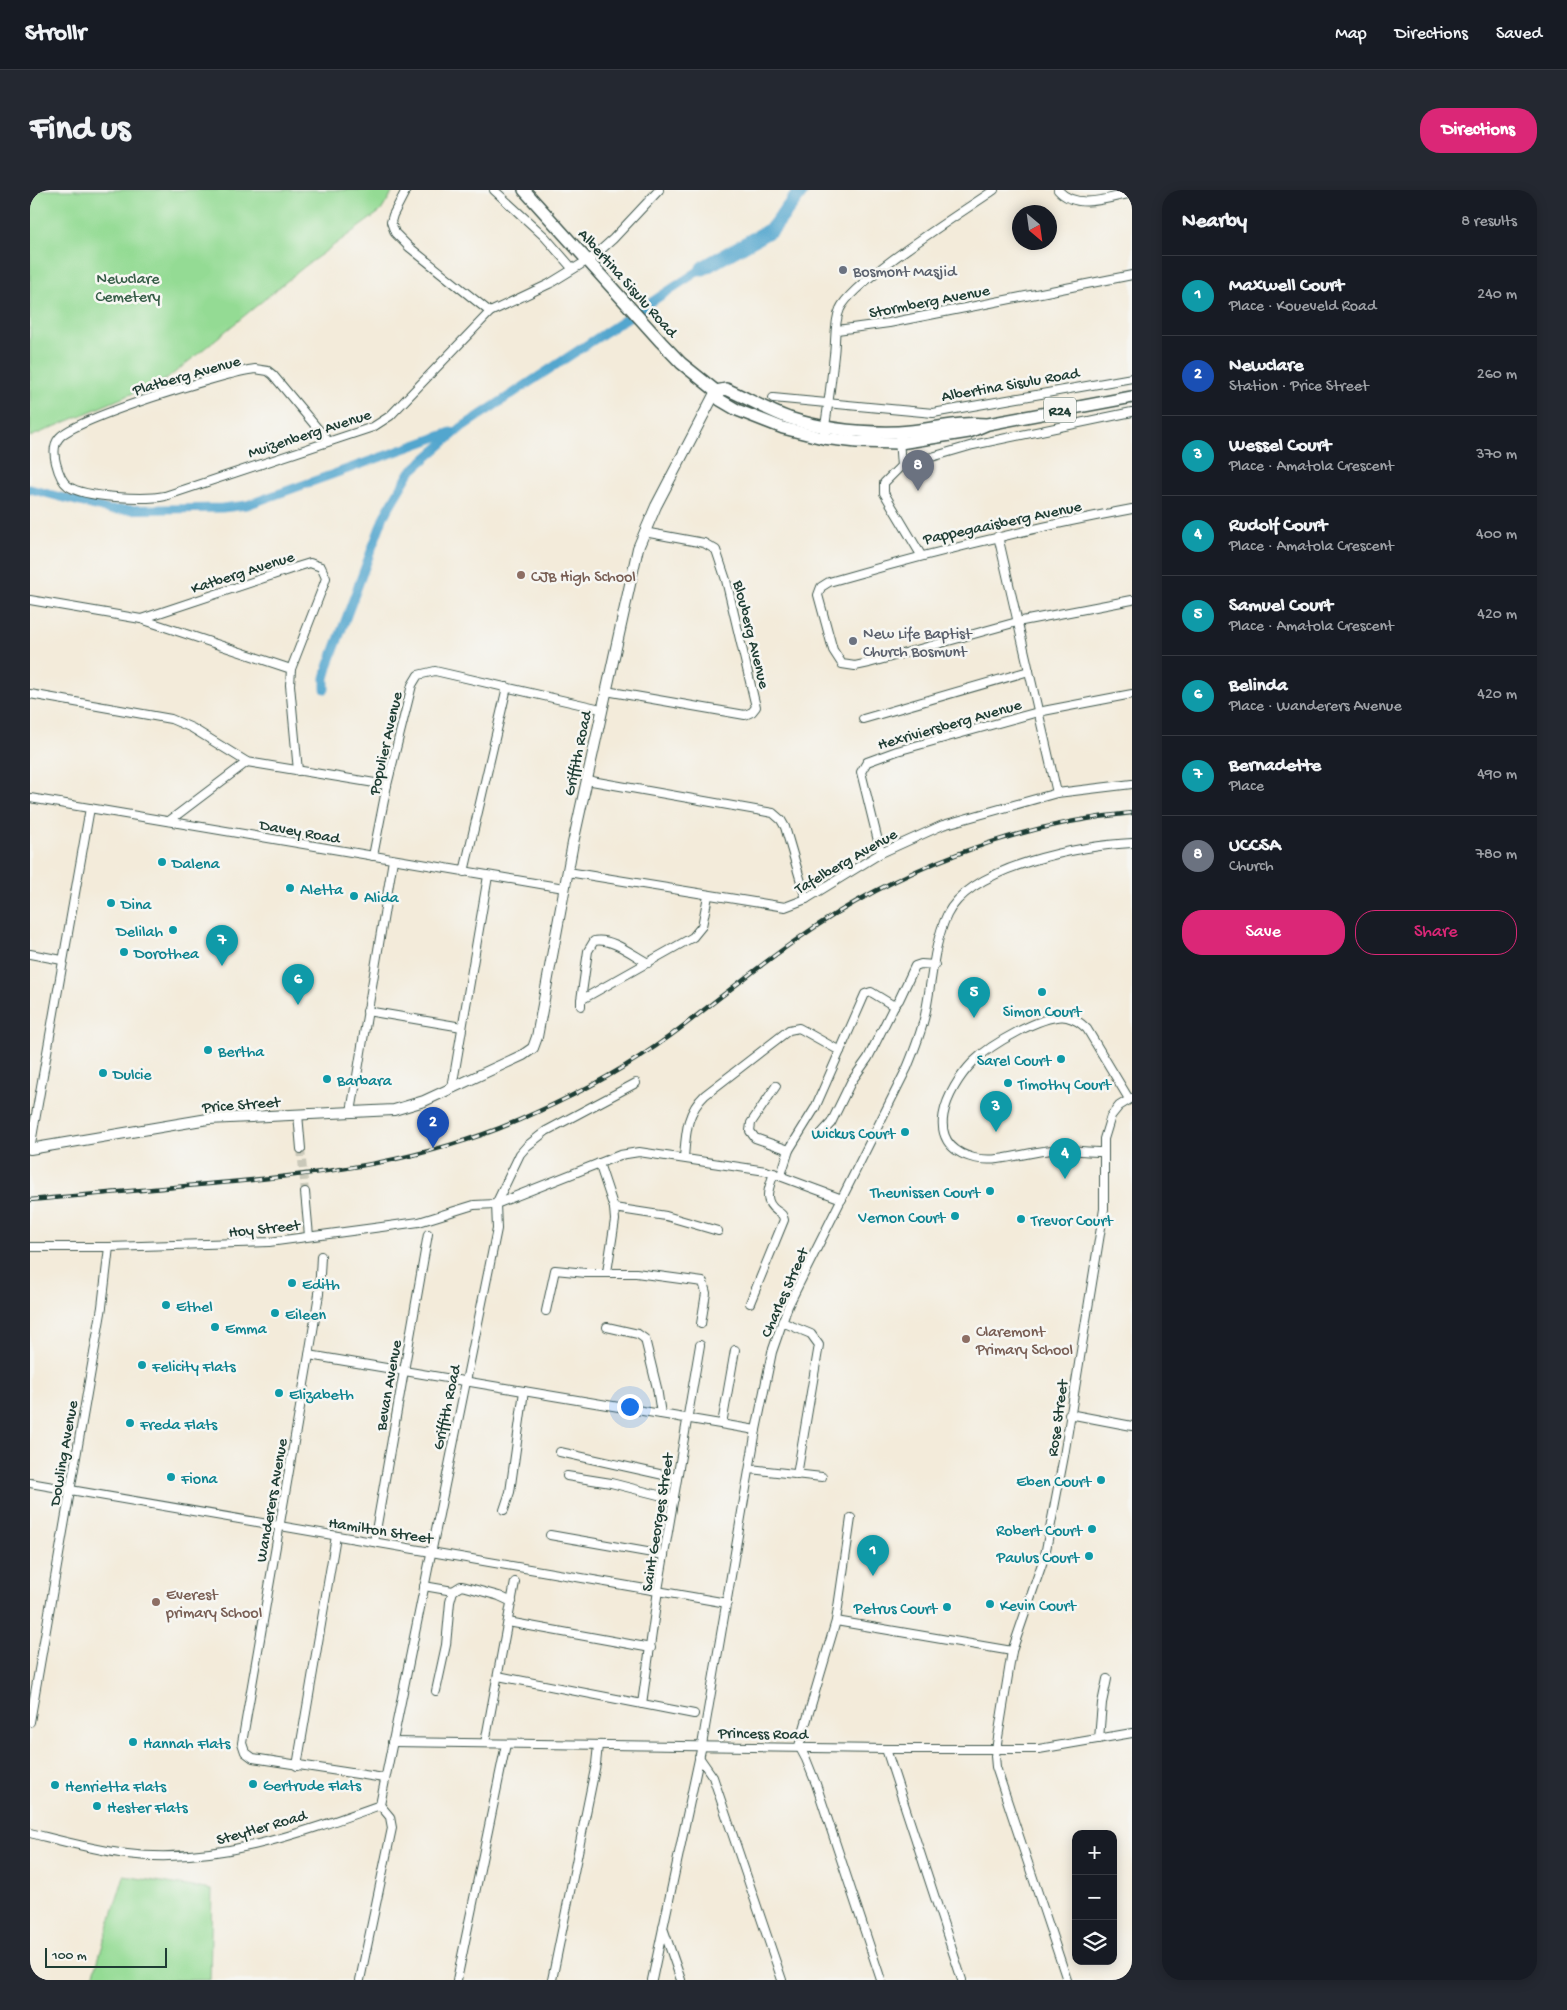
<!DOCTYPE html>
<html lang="en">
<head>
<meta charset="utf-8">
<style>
	body { margin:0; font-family:"Gochi Hand",sans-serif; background:#242831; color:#f1f3f6 }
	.controls { position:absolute; right:15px; bottom:15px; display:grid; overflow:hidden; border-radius:10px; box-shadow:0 2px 12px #0003 }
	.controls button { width:45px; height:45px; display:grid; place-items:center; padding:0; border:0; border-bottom:1px solid #363941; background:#171b24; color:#f1f3f6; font:25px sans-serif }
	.compass { position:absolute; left:982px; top:15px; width:45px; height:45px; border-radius:50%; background:#171b24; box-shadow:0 2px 12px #0003; rotate:151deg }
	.scale { position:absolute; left:15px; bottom:12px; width:122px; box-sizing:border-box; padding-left:5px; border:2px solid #1f3d34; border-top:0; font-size:14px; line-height:18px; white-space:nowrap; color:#1f3d34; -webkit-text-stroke:4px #f6f6f2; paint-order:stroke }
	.you { position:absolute; left:599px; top:1216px; width:18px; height:18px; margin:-12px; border:4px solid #fff; border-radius:50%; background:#1a73e8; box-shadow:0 0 0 8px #1a73e833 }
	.badge { display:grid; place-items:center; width:32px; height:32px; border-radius:50%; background:#db2777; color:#fff; font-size:16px; font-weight:700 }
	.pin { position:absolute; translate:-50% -41px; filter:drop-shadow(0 1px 2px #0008) }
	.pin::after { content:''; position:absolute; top:26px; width:18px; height:15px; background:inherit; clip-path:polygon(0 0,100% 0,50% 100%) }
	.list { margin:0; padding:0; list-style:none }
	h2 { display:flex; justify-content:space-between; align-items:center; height:65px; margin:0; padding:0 20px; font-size:21px }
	h2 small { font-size:16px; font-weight:400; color:#9ea1a6 }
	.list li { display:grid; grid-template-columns:32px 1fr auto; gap:15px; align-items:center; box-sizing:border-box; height:80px; padding:0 20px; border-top:1px solid #363941 }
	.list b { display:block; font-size:19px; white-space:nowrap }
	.list p { margin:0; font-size:16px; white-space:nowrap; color:#9ea1a6 }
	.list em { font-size:16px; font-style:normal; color:#9ea1a6 }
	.actions { display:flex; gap:10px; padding:15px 20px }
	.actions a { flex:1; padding:11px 0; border:1px solid #db2777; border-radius:20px; text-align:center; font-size:18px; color:#db2777 }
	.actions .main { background:#db2777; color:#fff }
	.icon { flex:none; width:28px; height:28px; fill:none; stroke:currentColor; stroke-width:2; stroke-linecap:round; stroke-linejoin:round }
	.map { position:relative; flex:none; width:1102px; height:1790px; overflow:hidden; border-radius:20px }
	header { display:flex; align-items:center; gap:30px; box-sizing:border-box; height:70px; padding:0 25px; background:#171b24; border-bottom:1px solid #363941 }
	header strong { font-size:24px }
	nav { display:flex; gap:28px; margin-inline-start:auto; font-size:18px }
	.intro { display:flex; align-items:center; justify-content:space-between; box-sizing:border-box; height:120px; padding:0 30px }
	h1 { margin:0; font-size:35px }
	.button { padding:12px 22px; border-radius:20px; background:#db2777; color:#fff; font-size:18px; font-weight:700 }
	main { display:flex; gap:30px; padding:0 30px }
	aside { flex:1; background:#171b24; border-radius:20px; box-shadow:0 2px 12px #0003 }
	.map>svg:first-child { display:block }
	.green { fill:#94db94; stroke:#5a8c64 }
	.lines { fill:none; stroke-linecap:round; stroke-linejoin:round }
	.canal { stroke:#52a6ce; stroke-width:9 }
	.river { stroke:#52a6ce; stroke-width:15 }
	.street-tunnel { stroke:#c9c8b9; stroke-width:8; stroke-dasharray:8 4; stroke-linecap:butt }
	.street-casing { stroke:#3f574d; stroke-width:10 }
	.secondary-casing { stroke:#3f574d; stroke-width:12 }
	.primary-casing { stroke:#3f574d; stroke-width:14 }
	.street { stroke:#fff; stroke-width:8 }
	.secondary { stroke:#fff; stroke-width:10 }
	.primary { stroke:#fff; stroke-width:11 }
	.rail-casing { stroke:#1f3d34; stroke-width:4.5 }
	.rail { stroke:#f6f6f2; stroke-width:2.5; stroke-dasharray:8; stroke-linecap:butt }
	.worship-dot { fill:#6b7280; stroke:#f6f6f2; stroke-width:2 }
	.education-dot { fill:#8d6e63; stroke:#f6f6f2; stroke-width:2 }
	.culture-dot { fill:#0f9aa8; stroke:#f6f6f2; stroke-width:2 }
	.labels { text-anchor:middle; stroke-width:5; stroke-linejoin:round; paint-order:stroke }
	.shield { fill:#f6f6f2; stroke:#60746d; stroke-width:1 }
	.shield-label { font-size:15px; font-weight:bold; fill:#1f3d34 }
	.worship-label { font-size:16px; fill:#5b616d; stroke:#f6f6f2; text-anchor:start }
	.park-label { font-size:16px; fill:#365d47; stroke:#f6f6f2 }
	.street-label { font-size:16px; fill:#1f3d34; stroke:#f6f6f2 }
	.education-label { font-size:16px; fill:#785e54; stroke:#f6f6f2; text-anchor:start }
	.culture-label { font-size:16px; fill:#0d838f; stroke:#f6f6f2; text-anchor:start }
</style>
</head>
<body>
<header>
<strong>Strollr</strong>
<nav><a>Map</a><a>Directions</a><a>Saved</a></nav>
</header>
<div class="intro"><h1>Find us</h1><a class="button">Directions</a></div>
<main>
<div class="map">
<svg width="1102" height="1790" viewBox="0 0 1102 1790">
	<rect width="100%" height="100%" fill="#f6f6f2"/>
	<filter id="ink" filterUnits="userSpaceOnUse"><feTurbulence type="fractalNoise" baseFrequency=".02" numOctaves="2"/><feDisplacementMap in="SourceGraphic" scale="10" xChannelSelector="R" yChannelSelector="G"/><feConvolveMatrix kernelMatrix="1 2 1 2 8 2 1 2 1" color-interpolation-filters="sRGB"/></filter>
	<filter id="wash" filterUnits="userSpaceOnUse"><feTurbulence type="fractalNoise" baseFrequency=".0096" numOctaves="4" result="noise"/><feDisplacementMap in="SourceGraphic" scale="20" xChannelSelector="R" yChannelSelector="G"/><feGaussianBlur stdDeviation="1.12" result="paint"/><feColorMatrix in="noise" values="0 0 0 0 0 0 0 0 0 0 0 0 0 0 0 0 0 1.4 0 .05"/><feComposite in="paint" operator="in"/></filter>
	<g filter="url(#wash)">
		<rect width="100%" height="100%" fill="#f3ebda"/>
		<g class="green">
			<polygon points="0,0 364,0 351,21 274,77 137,189 0,247"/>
			<polygon points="94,1686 182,1700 180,1790 62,1790"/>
		</g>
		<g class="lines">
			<g class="canal">
				<polyline points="0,299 80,320 192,318 217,315 421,242"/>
				<polyline points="295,499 295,488 299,474 354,326 380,282 432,237 673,78"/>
			</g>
			<polyline class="river" points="673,78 742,39 772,0"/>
		</g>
	</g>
	<g filter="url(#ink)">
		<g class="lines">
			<polyline class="street-tunnel" points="271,959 275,1002"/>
			<defs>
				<g id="street">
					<polyline points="376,0 363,25 361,32 365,43 379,57 460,122"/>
					<polyline points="464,0 515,47 542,78"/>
					<path d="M 1028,0 C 1047,21 1078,8 1102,3"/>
					<polyline points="807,140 859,133 1102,85"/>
					<polyline points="743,208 903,223 1102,188"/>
					<path d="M 793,248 C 798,220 801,193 804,165 C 806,150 804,132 810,119 C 822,91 934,21 964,0"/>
					<polyline points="869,249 871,276"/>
					<path d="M 298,251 L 243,185 L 238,181 L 225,179 C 197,182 43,229 29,248 C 23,255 24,265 26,273 C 28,281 31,291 38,296 C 54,308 117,310 135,306 L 343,237 L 360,226 L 460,122 L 519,94 L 563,67 L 583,49 L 629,0"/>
					<path d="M 1102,319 C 999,338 899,363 799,392 L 791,397 L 788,405 L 803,460 L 812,474 L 825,476 L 839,473 L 987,432 L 1102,410"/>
					<polyline points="968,346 1027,603"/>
					<polyline points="891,365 854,303 854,293 871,276 943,255 1102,222"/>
					<polyline points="0,410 111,429 261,479"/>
					<polyline points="111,429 267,377 280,373 291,377 296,388 294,394 261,479 260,495 268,581"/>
					<polyline points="576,501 715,525 722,522 726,517 696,390 686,360 674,353 614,342"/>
					<polyline points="0,504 141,529 162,538 217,572 357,595"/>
					<polyline points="833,529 999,481"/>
					<polyline points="556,590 743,623 751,630 755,637 776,709"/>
					<polyline points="0,608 534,698"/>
					<polyline points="139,631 217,572"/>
					<polyline points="851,663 831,582 837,572 867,561 1008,522 1102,504"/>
					<polyline points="343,666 357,595 382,495 388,485 405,481 571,519"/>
					<polyline points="434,682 477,497"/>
					<polyline points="538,682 755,717 776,709 851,663 913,635 1027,603 1102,594"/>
					<polyline points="0,764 32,770"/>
					<path d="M 551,810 L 558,761 L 564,751 C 581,747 603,765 618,773"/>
					<polyline points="551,816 551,810 663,747 672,736 678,706"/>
					<polyline points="337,821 432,837"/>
					<polyline points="746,896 721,933 720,941 725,948 759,960"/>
					<polyline points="422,898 458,686"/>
					<polyline points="321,922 363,670"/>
					<polyline points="268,924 271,959"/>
					<polyline points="790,945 801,933 821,892 838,868 864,816"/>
					<polyline points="0,959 60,618"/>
					<path d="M 1072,962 C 1056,962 1039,959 1023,960 C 998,961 969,974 944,968 C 890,954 917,899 943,872 C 960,855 1014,823 1037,827 C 1046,829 1051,833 1057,839 L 1099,909"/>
					<path d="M 654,968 C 656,943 656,923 675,905 L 759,840 L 769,838 L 810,861"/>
					<polyline points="569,973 584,1018 585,1030 577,1082"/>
					<polyline points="751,985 759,960 785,918 835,804 841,802 864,816 869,810 885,776 891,774 905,775"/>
					<polyline points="275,1002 279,1046"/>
					<polyline points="584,1018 636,1026 688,1041"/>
					<polyline points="0,1057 79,1057 239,1052 389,1032 444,1015 466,1014 590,965 609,962 736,981 812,1009"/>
					<polyline points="291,1066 289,1104 279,1165 212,1553 215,1562 223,1568 354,1588"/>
					<path d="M 720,1113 L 754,1030 C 753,1025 752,1024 747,1021 C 732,1011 739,998 744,983"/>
					<polyline points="516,1121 525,1080 556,1083 606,1083 673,1092 676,1103 671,1134"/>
					<polyline points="752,1132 781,1144 789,1155 767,1285"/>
					<polyline points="577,1137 608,1144 615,1149 627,1198 631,1224"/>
					<polyline points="279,1165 726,1240"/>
					<polyline points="1039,1224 1102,1236"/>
					<polyline points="692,1234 705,1160"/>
					<polyline points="530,1262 647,1288"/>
					<polyline points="720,1279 792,1287"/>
					<polyline points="537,1286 581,1293 644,1309"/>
					<polyline points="0,1293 697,1413"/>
					<polyline points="474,1320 480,1302 494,1201"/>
					<polyline points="821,1328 806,1431 769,1556 776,1569 786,1594 851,1790"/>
					<polyline points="520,1345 634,1365"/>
					<polyline points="344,1352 398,1044"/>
					<polyline points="394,1396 423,1401"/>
					<polyline points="806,1431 982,1461"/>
					<polyline points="478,1432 621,1458"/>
					<polyline points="468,1486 664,1524"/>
					<polyline points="406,1501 416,1455 420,1412 423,1401 431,1396 436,1397 469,1406 482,1412"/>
					<polyline points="612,1514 628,1400 670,1155"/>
					<polyline points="0,1532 72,1117 79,1057"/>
					<polyline points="1069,1549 1072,1513 1077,1489"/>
					<polyline points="362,1552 856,1559 1009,1559 1102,1543"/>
					<polyline points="455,1553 485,1392"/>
					<polyline points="856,1559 932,1790"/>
					<polyline points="669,1567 683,1587 752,1790"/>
					<polyline points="267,1576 306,1346"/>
					<polyline points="350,1615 467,1039 466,1014 490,964 497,956 516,941 606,893"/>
					<path d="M 0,1643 C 32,1651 64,1660 97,1664 C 184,1675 269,1644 350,1615"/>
					<polyline points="633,1738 651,1790"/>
					<polyline points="330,1790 362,1638 360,1627 350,1615"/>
					<polyline points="427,1790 476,1554"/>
					<polyline points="522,1790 566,1574 568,1555"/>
					<path d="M 622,1790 L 672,1555 L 726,1240 L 742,1162 L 758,1116 L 877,878 C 884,861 891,843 895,825 C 902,793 903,755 917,725 C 941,676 1052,655 1102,653"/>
					<polyline points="1037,1790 966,1577 965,1566 982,1461 1015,1365 1034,1266 1074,1019 1074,949 1081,926 1089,916 1102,908"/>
				</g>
				<polyline id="secondary" points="0,959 178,929 364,920 394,911 493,865 503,858 507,847 543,653 608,358 626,316 686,201"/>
				<g id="primary">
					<polyline points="494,0 631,152 651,173 686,201 690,210 707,220 753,238 793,248 827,252 870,253 939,242 958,234 1102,207"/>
					<path d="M 686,201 L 696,199 C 717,208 737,220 759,228 C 793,239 832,243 868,242 C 897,241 927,231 956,234"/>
				</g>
			</defs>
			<use href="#street" class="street-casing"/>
			<use href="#secondary" class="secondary-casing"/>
			<use href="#primary" class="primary-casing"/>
			<use href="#street" class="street"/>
			<use href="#secondary" class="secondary"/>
			<use href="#primary" class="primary"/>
			<defs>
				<path id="rail" d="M 0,1010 C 60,1005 119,999 179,994 C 293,984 400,972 505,923 C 552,902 599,876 640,846 C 683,814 724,779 769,748 C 865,680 984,634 1102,623"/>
			</defs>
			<use href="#rail" class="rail-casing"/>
			<use href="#rail" class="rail"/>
		</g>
	</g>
	<g class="worship-dot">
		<circle cx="813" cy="80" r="5"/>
		<circle cx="823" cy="451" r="5"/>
	</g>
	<g class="education-dot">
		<circle cx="491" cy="385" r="5"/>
		<circle cx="936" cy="1149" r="5"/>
		<circle cx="126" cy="1412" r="5"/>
	</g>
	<g class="culture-dot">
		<circle cx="132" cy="672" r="5"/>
		<circle cx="260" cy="698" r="5"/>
		<circle cx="324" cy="706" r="5"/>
		<circle cx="81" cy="713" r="5"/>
		<circle cx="143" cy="740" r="5"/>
		<circle cx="94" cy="762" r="5"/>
		<circle cx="1012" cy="802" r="5"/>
		<circle cx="178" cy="860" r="5"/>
		<circle cx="1031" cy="869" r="5"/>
		<circle cx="73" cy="883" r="5"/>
		<circle cx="297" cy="889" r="5"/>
		<circle cx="978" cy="893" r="5"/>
		<circle cx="875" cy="942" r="5"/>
		<circle cx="960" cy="1001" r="5"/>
		<circle cx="925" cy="1026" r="5"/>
		<circle cx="991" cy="1029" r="5"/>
		<circle cx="262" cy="1093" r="5"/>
		<circle cx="136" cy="1115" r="5"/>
		<circle cx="245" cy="1123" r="5"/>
		<circle cx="185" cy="1137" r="5"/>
		<circle cx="112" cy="1175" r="5"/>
		<circle cx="249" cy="1203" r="5"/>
		<circle cx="100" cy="1233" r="5"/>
		<circle cx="141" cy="1287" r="5"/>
		<circle cx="1071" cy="1290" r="5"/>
		<circle cx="1062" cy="1339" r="5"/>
		<circle cx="1059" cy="1366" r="5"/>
		<circle cx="960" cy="1414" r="5"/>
		<circle cx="917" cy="1417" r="5"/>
		<circle cx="103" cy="1552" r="5"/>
		<circle cx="223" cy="1594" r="5"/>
		<circle cx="25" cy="1595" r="5"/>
		<circle cx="67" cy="1616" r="5"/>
	</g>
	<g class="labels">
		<rect class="shield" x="1014" y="207.5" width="32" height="25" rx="4"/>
		<g class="shield-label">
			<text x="1030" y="225">R24</text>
		</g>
		<g class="worship-label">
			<text x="823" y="86">Bosmont Masjid</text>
			<text x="833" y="448">New Life Baptist<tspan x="833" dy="18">Church Bosmunt</tspan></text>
		</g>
		<g class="park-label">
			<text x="98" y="93">Newclare<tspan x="98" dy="18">Cemetery</tspan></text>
		</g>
		<g class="street-label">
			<text transform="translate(599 92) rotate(48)" y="6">Albertina Sisulu Road</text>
			<text transform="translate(899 110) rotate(-11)" y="6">Stormberg Avenue</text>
			<text transform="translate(156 184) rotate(-16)" y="6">Platberg Avenue</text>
			<text transform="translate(980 193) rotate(-10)" y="6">Albertina Sisulu Road</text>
			<text transform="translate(279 242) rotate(-18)" y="6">Muizenberg Avenue</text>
			<text transform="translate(972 331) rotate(-12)" y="6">Pappegaaisberg Avenue</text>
			<text transform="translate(212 381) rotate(-18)" y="6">Katberg Avenue</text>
			<text transform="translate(723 444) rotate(76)" y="6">Blouberg Avenue</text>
			<text transform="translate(919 533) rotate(-16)" y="6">Hexriviersberg Avenue</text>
			<text transform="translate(354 553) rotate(-77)" y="6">Populier Avenue</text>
			<text transform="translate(546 563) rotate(-78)" y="6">Griffith Road</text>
			<text transform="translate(270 640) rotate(10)" y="6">Davey Road</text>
			<text transform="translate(815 670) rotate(-30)" y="6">Tafelberg Avenue</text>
			<text transform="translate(211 913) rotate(-4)" y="6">Price Street</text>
			<text transform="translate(234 1037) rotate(-6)" y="6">Hoy Street</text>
			<text transform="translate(753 1102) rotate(-66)" y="6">Charles Street</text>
			<text transform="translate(357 1195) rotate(-80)" y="6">Bevan Avenue</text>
			<text transform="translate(415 1217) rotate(-78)" y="6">Griffith Road</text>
			<text transform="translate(1026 1228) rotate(-82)" y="6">Rose Street</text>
			<text transform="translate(32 1263) rotate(-80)" y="6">Dowling Avenue</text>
			<text transform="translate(240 1310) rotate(-80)" y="6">Wanderers Avenue</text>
			<text transform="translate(626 1332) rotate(-81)" y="6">Saint Georges Street</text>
			<text transform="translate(351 1339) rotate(9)" y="6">Hamilton Street</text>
			<text transform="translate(733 1542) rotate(1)" y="6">Princess Road</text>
			<text transform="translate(231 1636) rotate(-16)" y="6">Steytler Road</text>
		</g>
		<g class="education-label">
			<text x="501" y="391">CJB High School</text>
			<text x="946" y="1146">Claremont<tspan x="946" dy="18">Primary School</tspan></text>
			<text x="136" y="1409">Everest<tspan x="136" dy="18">primary School</tspan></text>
		</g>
		<g class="culture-label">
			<text x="142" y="678">Dalena</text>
			<text x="270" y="704">Aletta</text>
			<text x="334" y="712">Alida</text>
			<text x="91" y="719">Dina</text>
			<text x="133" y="746" text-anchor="end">Delilah</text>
			<text x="104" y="768">Dorothea</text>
			<text x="1012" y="826" text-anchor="middle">Simon Court</text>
			<text x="188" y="866">Bertha</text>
			<text x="1021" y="875" text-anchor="end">Sarel Court</text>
			<text x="83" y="889">Dulcie</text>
			<text x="307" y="895">Barbara</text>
			<text x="988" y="899">Timothy Court</text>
			<text x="865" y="948" text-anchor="end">Wickus Court</text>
			<text x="950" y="1007" text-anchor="end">Theunissen Court</text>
			<text x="915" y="1032" text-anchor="end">Vernon Court</text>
			<text x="1001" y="1035">Trevor Court</text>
			<text x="272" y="1099">Edith</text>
			<text x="146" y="1121">Ethel</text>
			<text x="255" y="1129">Eileen</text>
			<text x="195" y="1143">Emma</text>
			<text x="122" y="1181">Felicity Flats</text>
			<text x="259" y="1209">Elizabeth</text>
			<text x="110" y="1239">Freda Flats</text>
			<text x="151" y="1293">Fiona</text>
			<text x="1061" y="1296" text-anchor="end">Eben Court</text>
			<text x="1052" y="1345" text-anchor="end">Robert Court</text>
			<text x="1049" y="1372" text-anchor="end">Paulus Court</text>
			<text x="970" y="1420">Kevin Court</text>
			<text x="907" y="1423" text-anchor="end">Petrus Court</text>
			<text x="113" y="1558">Hannah Flats</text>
			<text x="233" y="1600">Gertrude Flats</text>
			<text x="35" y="1601">Henrietta Flats</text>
			<text x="77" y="1622">Hester Flats</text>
		</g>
	</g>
</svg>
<div class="controls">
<button>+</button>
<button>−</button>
<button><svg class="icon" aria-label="layers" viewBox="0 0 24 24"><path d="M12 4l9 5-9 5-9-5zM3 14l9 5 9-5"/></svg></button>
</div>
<svg class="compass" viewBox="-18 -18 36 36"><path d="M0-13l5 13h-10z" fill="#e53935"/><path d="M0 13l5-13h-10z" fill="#9ea1a6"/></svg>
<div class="scale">100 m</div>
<div class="you"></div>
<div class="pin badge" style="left:843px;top:1386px;background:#0f9aa8">1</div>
<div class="pin badge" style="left:403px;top:958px;background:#1a4fb4">2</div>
<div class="pin badge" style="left:966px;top:942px;background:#0f9aa8">3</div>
<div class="pin badge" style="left:1035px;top:989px;background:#0f9aa8">4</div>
<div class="pin badge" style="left:944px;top:828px;background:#0f9aa8">5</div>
<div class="pin badge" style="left:268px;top:815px;background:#0f9aa8">6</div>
<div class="pin badge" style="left:192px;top:776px;background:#0f9aa8">7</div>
<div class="pin badge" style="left:888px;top:301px;background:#6b7280">8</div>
</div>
<aside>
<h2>Nearby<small>8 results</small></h2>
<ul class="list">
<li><span class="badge" style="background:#0f9aa8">1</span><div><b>Maxwell Court</b><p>Place · Koueveld Road</p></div><em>240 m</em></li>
<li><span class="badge" style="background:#1a4fb4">2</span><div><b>Newclare</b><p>Station · Price Street</p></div><em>260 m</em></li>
<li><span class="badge" style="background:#0f9aa8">3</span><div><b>Wessel Court</b><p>Place · Amatola Crescent</p></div><em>370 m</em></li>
<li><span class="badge" style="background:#0f9aa8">4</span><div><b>Rudolf Court</b><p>Place · Amatola Crescent</p></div><em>400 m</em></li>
<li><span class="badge" style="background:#0f9aa8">5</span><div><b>Samuel Court</b><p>Place · Amatola Crescent</p></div><em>420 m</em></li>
<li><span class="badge" style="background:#0f9aa8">6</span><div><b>Belinda</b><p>Place · Wanderers Avenue</p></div><em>420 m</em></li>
<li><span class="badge" style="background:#0f9aa8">7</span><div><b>Bernadette</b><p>Place</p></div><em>490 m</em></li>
<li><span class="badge" style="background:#6b7280">8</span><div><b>UCCSA</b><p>Church</p></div><em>780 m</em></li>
</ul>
<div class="actions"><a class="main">Save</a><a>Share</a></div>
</aside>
</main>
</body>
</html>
